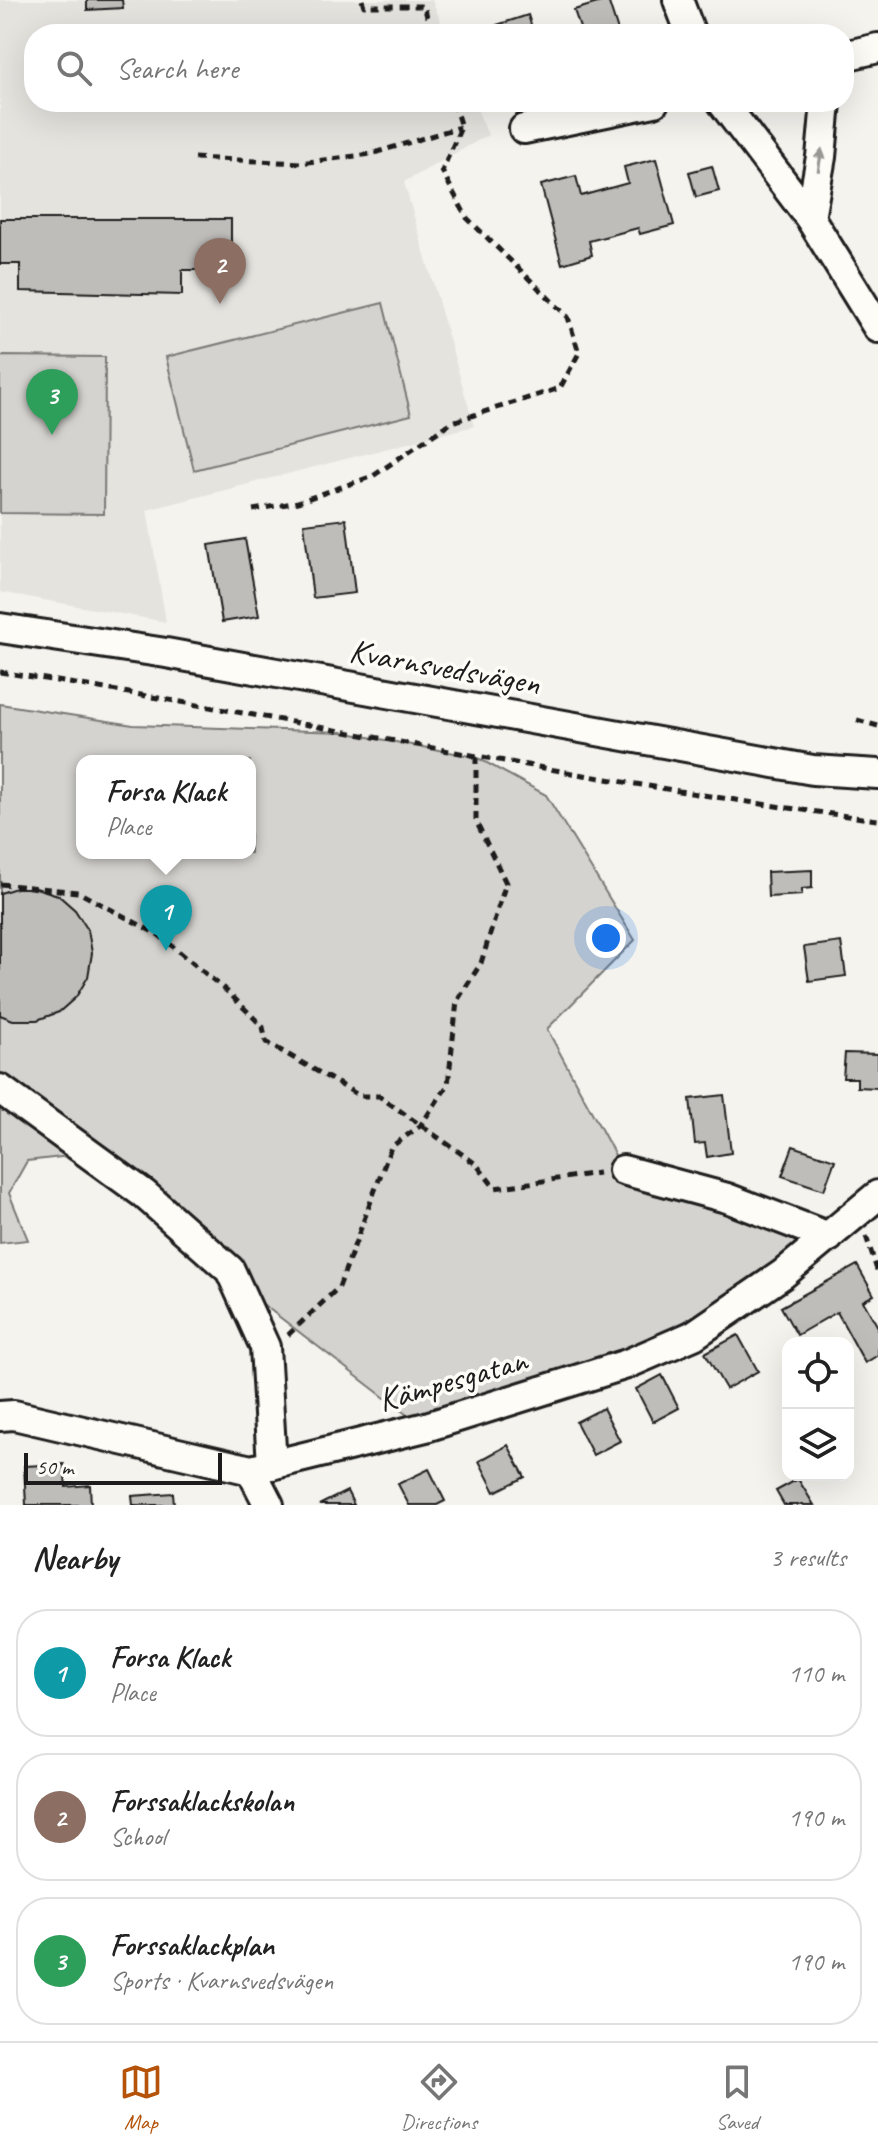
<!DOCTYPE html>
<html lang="en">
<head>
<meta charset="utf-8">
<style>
	body { margin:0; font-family:Caveat,sans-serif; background:#f2f2f2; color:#222 }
	.controls { position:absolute; right:24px; bottom:24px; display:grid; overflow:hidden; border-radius:16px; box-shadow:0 8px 32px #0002 }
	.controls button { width:72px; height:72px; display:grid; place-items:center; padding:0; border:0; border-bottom:2px solid #e0e0e0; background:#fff; color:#222; font:40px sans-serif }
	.scale { position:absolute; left:24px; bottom:20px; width:198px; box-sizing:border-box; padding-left:8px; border:4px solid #1c1c1c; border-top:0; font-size:22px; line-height:28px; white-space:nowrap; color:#1c1c1c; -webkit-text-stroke:6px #fdfcf7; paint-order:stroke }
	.you { position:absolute; left:606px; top:938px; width:28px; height:28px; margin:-20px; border:6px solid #fff; border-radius:50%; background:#1a73e8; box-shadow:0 0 0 12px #1a73e833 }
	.badge { display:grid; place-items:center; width:52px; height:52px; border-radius:50%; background:#b45309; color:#fff; font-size:26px; font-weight:700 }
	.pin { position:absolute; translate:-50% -66px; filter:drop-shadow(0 2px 4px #0008) }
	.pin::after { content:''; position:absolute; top:42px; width:28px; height:24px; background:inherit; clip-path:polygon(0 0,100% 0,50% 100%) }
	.popup { position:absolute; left:76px; top:755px; width:180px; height:104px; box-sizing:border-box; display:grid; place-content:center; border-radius:16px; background:#fff; filter:drop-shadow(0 2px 6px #0005); font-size:26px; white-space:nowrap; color:#767676 }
	.popup b { font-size:30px; color:#222 }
	.popup::after { content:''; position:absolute; left:50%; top:100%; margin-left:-16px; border:16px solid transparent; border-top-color:#fff }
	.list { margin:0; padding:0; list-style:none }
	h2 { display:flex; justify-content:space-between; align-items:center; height:104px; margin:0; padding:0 32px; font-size:34px }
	h2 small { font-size:26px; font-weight:400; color:#767676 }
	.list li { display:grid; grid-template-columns:52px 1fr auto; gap:24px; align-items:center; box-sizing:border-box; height:128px; margin:0 16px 16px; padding:0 16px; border:2px solid #e0e0e0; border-radius:32px }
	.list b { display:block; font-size:30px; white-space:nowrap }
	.list p { margin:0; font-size:26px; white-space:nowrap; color:#767676 }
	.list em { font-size:26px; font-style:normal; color:#767676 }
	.icon { flex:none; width:44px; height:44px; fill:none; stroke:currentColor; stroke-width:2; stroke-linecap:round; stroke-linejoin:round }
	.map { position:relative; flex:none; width:878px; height:1505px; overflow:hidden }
	.search { position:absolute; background:#fff; box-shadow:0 8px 32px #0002; left:24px; right:24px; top:24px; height:88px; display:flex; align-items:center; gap:20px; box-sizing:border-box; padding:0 28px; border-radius:32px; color:#767676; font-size:30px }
	.sheet { height:536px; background:#fff }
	nav { display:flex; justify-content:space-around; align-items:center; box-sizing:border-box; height:112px; border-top:2px solid #e0e0e0; background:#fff; font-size:22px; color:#767676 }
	nav a { display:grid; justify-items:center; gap:4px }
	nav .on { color:#b45309 }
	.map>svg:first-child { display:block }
	.built { fill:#e4e3de }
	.green { fill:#d4d3cf; stroke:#787876; stroke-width:2; fill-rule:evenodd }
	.building { fill:#bebdba; stroke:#1c1c1c; stroke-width:2 }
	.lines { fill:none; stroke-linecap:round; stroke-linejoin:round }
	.minor-casing { stroke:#1c1c1c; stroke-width:34 }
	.path { stroke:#1c1c1c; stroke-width:5; stroke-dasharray:8 6; stroke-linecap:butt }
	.minor { stroke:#fdfcf7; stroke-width:28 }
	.oneway { fill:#989794 }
	.labels { text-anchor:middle; stroke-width:7; stroke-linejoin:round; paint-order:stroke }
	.street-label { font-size:34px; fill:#1c1c1c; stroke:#fdfcf7 }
</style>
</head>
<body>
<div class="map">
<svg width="878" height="1505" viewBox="0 0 878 1505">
	<rect width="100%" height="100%" fill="#f4f3ee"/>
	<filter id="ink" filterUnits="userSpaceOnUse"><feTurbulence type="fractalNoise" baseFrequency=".0125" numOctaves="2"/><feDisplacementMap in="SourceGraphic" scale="16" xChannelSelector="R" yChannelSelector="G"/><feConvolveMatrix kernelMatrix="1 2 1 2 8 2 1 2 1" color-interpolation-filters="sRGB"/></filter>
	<g filter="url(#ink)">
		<polygon class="built" points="0,0 432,0 446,34 34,34 34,102 474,102 488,135 404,182 474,426 147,510 166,622 0,592"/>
		<g class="green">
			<polygon points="383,303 411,415 194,470 166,357"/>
			<polygon points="0,356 105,357 104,514 0,513"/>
			<path d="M 0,704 L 133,725 L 342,732 L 476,757 L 546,795 L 635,940 L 547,1029 L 623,1170 L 800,1239 L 750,1281 L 651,1342 L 411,1418 L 70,1156 L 27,1161 L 9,1193 L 28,1240 L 0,1243 ZM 82,761 L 250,761 L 250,853 L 82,853 Z"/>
		</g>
		<g class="building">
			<polygon points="87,0 122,0 123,8 87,10"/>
			<polygon points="608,0 619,34 582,34 574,10"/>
			<polygon points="528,15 534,34 500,34 497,25"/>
			<polygon points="656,159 674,225 640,234 638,228 589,241 592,255 562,264 541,185 576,176 581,196 628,183 624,167"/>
			<polygon points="712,166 719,191 696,197 689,172"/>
			<polygon points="0,219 231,219 231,270 182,270 182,295 20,291 20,264 0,264"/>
			<polygon points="346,519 355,593 313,598 304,524"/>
			<polygon points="245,539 259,616 222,622 209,545"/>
			<polygon points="812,870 812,888 802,889 802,895 768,897 767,872"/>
			<polygon points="16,888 36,888 58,895 75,910 88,930 92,953 88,977 76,997 59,1012 37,1020 13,1020 0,1015 0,893"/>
			<polygon points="841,942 846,976 809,981 804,947"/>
			<polygon points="845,1053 878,1054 878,1088 857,1087 857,1078 843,1078"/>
			<polygon points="724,1095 731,1153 707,1157 705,1143 695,1144 690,1099"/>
			<polygon points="793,1146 835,1160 824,1190 782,1176"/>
			<polygon points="857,1265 874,1295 863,1301 878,1327 878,1355 865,1363 837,1312 797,1335 781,1307"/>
			<polygon points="738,1335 758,1371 726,1389 705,1353"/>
			<polygon points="662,1375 679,1408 653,1422 636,1389"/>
			<polygon points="603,1408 620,1441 593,1455 576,1422"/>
			<polygon points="508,1445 525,1477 495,1492 479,1461"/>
			<polygon points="64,1464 66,1487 90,1485 91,1505 26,1505 24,1466"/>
			<polygon points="429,1469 445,1501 437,1505 409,1505 398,1484"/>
			<polygon points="798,1479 814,1505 784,1505 776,1491"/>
			<polygon points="347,1491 354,1505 319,1505"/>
			<polygon points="173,1493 174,1505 133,1505 132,1496"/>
		</g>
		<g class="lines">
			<defs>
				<g id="minor">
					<polyline points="678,0 691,34"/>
					<polyline points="844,56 878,48"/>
					<polyline points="722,102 810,218 878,328"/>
					<polyline points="524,129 654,102"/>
					<polyline points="810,218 821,157 826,102"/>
					<polyline points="0,628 166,653 813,770 878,774"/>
					<polyline points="0,1089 144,1194 230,1270 265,1347 272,1465"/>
					<polyline points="623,1170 727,1198 829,1237"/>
					<polyline points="0,1416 14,1415 251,1470 426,1427 627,1364 694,1335 783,1274 878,1195"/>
					<polyline points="251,1470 269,1505"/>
				</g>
			</defs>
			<use href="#minor" class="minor-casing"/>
			<g class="path">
				<polyline points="362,0 364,6 424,6 432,34"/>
				<polyline points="194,158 300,163 371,154 460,127"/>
				<polyline points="253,510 298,502 373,476 452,422 560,388 579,353 568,317 467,218 442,171 461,127 453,102"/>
				<path d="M 0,672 C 294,717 583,783 878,820"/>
				<polyline points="857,720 878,726"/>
				<polyline points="0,884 78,892 159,935 229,993 263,1027 266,1042 360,1096 379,1096 476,1164 495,1188 598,1173"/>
				<polyline points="866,1236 878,1273"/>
				<polyline points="288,1335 339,1287 391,1147 420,1126 448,1085 457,1001 481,963 506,883 476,821 476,757"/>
			</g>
			<use href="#minor" class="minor"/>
		</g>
		<defs><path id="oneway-solid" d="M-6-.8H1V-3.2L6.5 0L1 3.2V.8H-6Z" transform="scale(2)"/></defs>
		<use class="oneway" href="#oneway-solid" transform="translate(820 160) rotate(-81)"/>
	</g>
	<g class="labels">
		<g class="street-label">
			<text transform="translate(445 666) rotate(10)" y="12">Kvarnsvedsvägen</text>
			<text transform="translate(452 1379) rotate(-16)" y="12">Kämpesgatan</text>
		</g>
	</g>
</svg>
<div class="controls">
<button><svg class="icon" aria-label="locate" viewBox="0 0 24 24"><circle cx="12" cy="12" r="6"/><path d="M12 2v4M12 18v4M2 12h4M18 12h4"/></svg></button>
<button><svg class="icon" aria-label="layers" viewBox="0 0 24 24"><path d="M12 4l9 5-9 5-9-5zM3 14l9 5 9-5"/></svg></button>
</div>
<div class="scale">50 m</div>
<div class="you"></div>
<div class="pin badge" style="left:166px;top:951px;background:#0f9aa8">1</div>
<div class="popup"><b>Forsa Klack</b>Place</div>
<div class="pin badge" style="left:220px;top:304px;background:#8d6e63">2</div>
<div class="pin badge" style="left:52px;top:435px;background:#2e9e5b">3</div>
<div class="search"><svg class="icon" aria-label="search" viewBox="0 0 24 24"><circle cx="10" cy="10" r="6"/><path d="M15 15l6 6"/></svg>Search here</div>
</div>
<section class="sheet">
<h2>Nearby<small>3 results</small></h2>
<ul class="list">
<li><span class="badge" style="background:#0f9aa8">1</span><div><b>Forsa Klack</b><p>Place</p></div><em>110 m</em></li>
<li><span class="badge" style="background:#8d6e63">2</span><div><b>Forssaklackskolan</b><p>School</p></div><em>190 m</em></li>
<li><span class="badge" style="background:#2e9e5b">3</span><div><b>Forssaklackplan</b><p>Sports · Kvarnsvedsvägen</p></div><em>190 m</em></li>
</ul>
</section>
<nav>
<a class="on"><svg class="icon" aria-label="map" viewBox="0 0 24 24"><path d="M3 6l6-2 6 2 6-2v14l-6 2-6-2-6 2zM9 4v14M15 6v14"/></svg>Map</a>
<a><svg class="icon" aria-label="directions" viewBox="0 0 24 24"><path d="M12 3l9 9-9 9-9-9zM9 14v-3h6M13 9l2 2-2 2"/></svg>Directions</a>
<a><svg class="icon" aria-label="saved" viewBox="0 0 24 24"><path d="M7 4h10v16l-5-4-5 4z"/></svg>Saved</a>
</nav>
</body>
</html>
